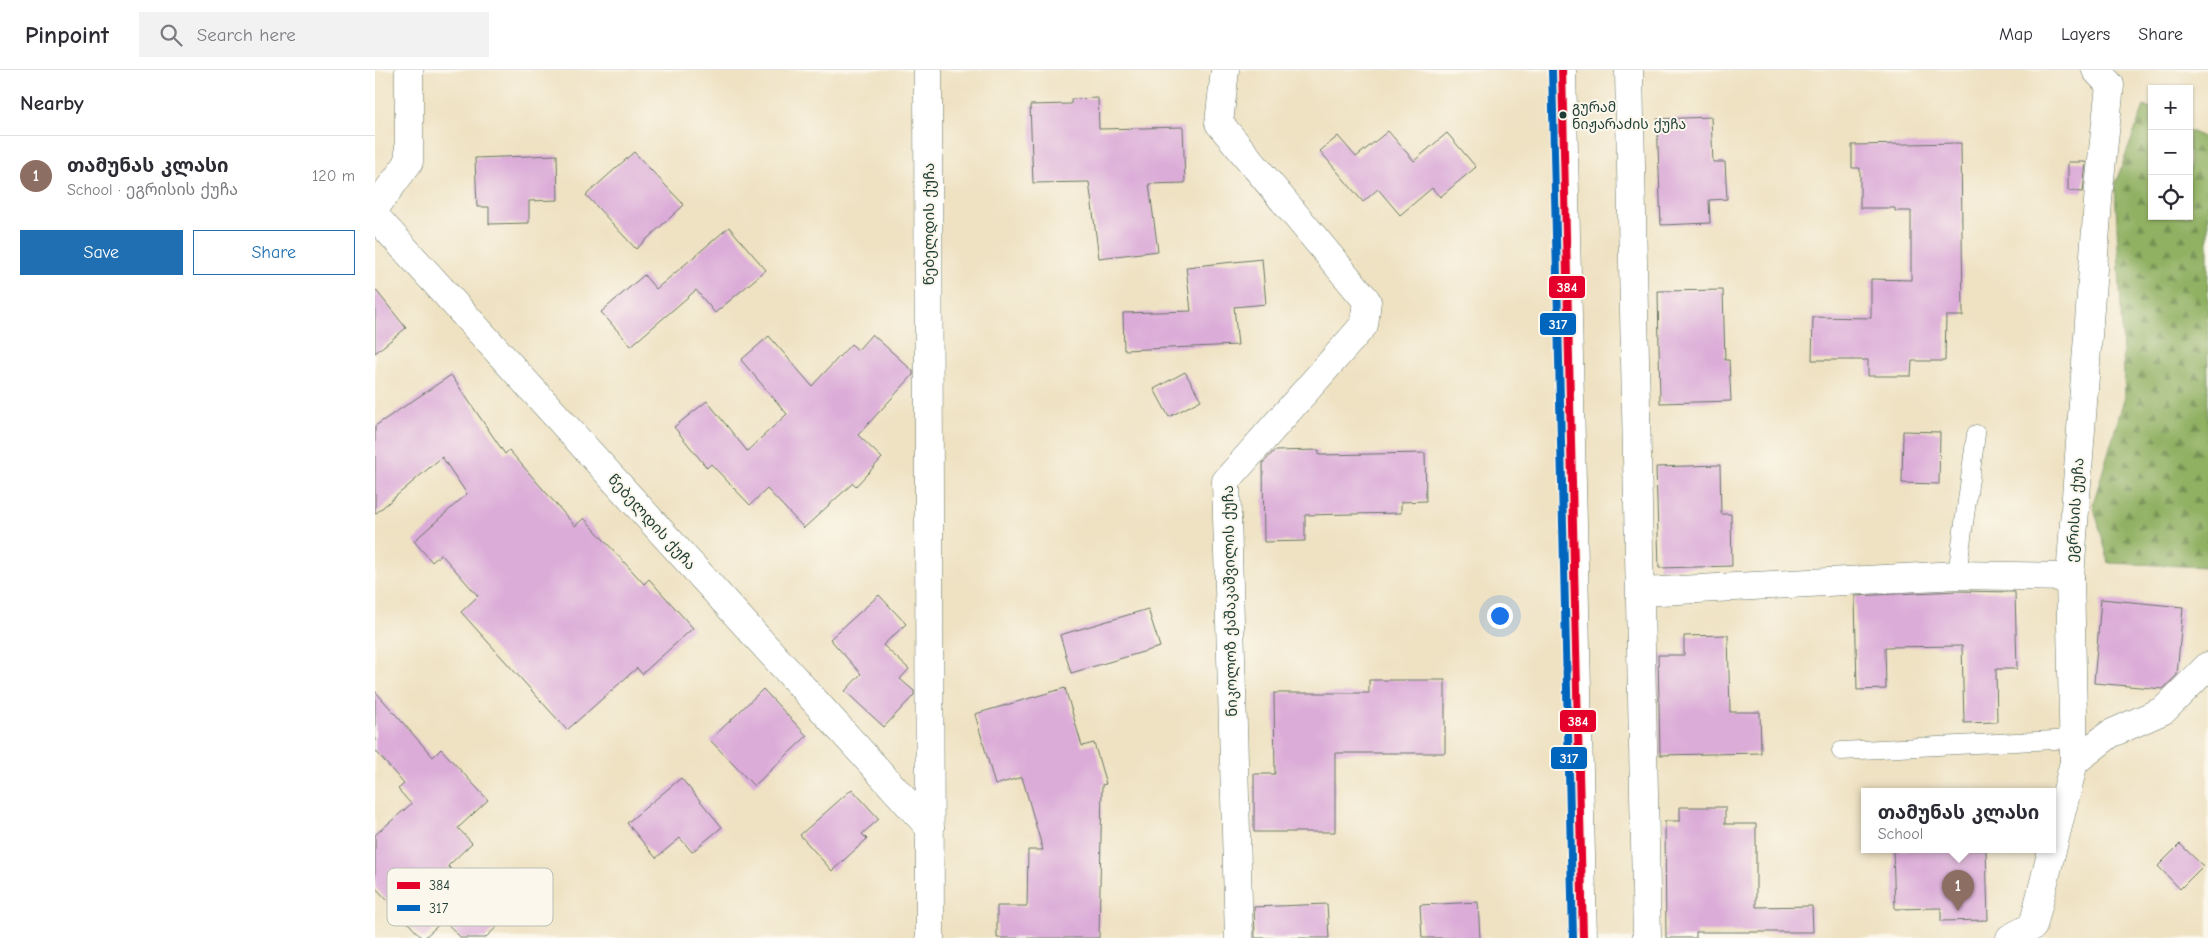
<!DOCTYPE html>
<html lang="en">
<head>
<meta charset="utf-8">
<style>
	body { margin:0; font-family:"Comic Neue","Noto Sans Georgian",sans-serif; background:#f2f2f3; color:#2b2b33 }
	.controls { position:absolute; right:15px; top:15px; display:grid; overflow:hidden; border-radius:0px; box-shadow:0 1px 4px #0004 }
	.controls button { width:45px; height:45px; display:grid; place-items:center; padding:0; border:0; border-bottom:1px solid #e1e1e2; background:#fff; color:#2b2b33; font:25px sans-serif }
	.you { position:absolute; left:1124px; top:545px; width:18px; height:18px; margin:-12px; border:4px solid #fff; border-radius:50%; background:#1a73e8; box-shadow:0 0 0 8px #1a73e833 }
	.badge { display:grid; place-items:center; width:32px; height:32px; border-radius:50%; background:#1f6fb2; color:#fff; font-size:16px; font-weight:700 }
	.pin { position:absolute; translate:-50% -41px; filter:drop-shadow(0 1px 2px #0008) }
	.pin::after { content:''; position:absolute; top:26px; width:18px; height:15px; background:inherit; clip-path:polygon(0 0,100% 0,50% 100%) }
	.popup { position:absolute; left:1486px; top:718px; width:195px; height:65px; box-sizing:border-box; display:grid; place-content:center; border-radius:0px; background:#fff; filter:drop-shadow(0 1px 4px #0005); font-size:16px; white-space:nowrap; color:#7c7c81 }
	.popup b { font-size:19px; color:#2b2b33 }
	.popup::after { content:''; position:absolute; left:50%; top:100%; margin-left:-10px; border:10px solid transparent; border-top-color:#fff }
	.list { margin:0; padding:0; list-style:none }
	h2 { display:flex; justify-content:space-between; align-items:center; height:65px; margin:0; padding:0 20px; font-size:21px }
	h2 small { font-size:16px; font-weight:400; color:#7c7c81 }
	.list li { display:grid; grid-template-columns:32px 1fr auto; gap:15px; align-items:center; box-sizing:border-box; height:80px; padding:0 20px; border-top:1px solid #e1e1e2 }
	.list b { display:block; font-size:19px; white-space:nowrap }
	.list p { margin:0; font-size:16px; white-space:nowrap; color:#7c7c81 }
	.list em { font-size:16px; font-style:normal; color:#7c7c81 }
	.actions { display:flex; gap:10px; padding:15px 20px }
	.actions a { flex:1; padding:11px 0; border:1px solid #1f6fb2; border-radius:0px; text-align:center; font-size:18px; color:#1f6fb2 }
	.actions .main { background:#1f6fb2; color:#fff }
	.icon { flex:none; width:28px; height:28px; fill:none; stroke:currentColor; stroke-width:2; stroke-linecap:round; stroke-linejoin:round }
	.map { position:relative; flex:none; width:1833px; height:868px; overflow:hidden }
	header { display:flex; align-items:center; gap:30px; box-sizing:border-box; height:70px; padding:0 25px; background:#fff; border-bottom:1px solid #e1e1e2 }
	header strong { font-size:24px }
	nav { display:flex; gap:28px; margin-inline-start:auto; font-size:18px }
	.search { width:350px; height:45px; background:#f2f2f3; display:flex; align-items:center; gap:12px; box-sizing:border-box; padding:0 18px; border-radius:0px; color:#7c7c81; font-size:19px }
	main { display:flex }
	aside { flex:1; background:#fff }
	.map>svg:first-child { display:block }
	.forest { fill:url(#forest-firs); stroke:#58764b }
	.building { fill:#dbacd8 }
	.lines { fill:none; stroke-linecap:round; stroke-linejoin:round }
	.lane-casing { stroke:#687766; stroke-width:19 }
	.street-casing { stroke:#687766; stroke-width:29 }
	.secondary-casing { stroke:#687766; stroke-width:29 }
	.lane { stroke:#fff; stroke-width:18 }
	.street { stroke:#fff; stroke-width:28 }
	.secondary { stroke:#fff; stroke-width:28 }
	.bus-1-casing { stroke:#fbf7ec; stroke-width:11 }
	.bus-2-casing { stroke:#fbf7ec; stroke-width:11 }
	.bus-1 { stroke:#e4002b; stroke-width:8 }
	.bus-2 { stroke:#0065bd; stroke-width:8 }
	.bus-dot { fill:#1f3d34; stroke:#fbf7ec; stroke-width:2 }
	.labels { text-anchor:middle; stroke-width:4; stroke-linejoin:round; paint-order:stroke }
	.bus-label { font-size:14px; fill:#1f3d34; stroke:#fbf7ec; text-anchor:start }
	.street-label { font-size:15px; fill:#1f3d34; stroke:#fbf7ec }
	.key { fill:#fbf7ec; stroke:#b9bfb5; stroke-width:1 }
	.key-label { font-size:14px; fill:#1f3d34 }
	.line-badge { stroke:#fbf7ec; stroke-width:2 }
	.badge-label { font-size:14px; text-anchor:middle; font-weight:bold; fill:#fff }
</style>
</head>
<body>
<header>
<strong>Pinpoint</strong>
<div class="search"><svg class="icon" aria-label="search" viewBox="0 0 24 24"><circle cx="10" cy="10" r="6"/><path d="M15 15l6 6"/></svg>Search here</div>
<nav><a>Map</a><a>Layers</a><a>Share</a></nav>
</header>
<main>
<aside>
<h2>Nearby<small></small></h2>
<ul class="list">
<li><span class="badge" style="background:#8d6e63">1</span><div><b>თამუნას კლასი</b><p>School · ეგრისის ქუჩა</p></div><em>120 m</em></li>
</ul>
<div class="actions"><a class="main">Save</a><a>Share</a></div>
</aside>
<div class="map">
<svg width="1833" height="868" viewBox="0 0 1833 868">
	<defs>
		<pattern id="forest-firs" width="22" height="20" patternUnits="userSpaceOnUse" patternTransform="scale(1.25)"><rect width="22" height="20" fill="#90b062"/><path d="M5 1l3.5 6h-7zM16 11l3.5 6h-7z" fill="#759052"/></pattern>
	</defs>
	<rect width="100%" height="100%" fill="#fbf7ec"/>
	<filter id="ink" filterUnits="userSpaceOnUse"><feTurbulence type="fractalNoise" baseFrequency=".02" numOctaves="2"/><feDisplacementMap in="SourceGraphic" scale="10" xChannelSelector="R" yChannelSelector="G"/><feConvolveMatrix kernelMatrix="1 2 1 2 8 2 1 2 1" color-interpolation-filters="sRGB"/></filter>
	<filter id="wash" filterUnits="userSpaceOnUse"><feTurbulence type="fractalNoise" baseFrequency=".0096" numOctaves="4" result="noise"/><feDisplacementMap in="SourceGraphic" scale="20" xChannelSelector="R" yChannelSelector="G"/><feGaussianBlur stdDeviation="1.12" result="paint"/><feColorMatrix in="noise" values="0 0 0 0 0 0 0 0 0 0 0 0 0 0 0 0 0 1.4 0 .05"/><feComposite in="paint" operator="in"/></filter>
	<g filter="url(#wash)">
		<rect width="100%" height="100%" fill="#efe2c3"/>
		<polygon class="forest" points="1769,36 1777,40 1777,146 1814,146 1814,60 1833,70 1833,497 1734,493 1718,434 1750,326 1740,114"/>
		<g id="blocks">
			<g class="building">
				<polygon points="723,28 724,59 808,57 810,113 774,114 783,181 724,188 714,112 658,113 655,35 696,34 696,29"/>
				<polygon points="1336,47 1338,92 1350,92 1352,129 1334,130 1335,153 1286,155 1282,49"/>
				<polygon points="1013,61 1039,91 1072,63 1101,97 1065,127 1057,118 1025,145 1003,119 988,132 945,81 963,66 981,87"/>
				<polygon points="1586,73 1588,246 1571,246 1570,291 1537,291 1536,306 1493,306 1493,290 1437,290 1438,247 1496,248 1496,209 1536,210 1536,141 1520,141 1520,138 1485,138 1485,98 1477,98 1477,75"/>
				<polygon points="259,82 309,135 261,179 211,125"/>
				<polygon points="182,85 183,130 154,131 154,153 114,154 114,137 102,137 100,88"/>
				<polygon points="1693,92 1711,92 1708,122 1693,121"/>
				<polygon points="354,157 391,200 340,243 321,220 256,276 226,242 269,205 281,219"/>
				<polygon points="887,189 891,234 859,237 863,275 749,280 748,243 816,241 811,197"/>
				<polygon points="0,219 31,258 0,283"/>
				<polygon points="1348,220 1350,290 1354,290 1356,331 1285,333 1283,221"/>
				<polygon points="497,264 538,301 538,305 483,365 507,388 481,416 478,413 429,458 392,419 375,435 336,394 332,398 299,357 332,331 372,381 412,344 366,290 394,266 437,316 476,274 483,280"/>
				<polygon points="810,302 826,330 794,347 779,319"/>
				<polygon points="76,305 130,384 134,380 200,456 209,448 269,514 274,509 318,558 267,604 262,598 192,660 86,542 103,526 66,484 57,492 39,471 92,424 67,387 0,444 0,356"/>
				<polygon points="1528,361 1565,362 1564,414 1527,413"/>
				<polygon points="944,380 944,385 1050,383 1051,431 1026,432 1026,443 930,445 930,471 889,472 888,393 899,381"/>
				<polygon points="1345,395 1346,444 1356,444 1357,496 1284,498 1281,397"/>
				<polygon points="1582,521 1640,522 1642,599 1621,599 1622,652 1589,653 1587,576 1510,577 1511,619 1482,620 1480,526"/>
				<polygon points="504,525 531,554 508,575 534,599 525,609 539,621 539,625 509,657 470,621 486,604 455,569"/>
				<polygon points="1726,529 1808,537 1802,605 1788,619 1719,613"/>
				<polygon points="773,539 785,577 696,603 685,565"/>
				<polygon points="1353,565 1355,642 1385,642 1386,683 1285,685 1283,585 1309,585 1309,566"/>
				<polygon points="994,610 1070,610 1070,683 960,683 960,762 879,762 879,704 900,704 899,623 994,623"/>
				<polygon points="690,618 707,676 719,673 731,714 727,715 724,868 622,868 622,836 652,836 653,780 668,780 647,707 620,715 600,644"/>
				<polygon points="388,619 432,666 379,716 335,670"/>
				<polygon points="0,621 58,687 66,679 113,730 83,758 97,773 73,796 126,853 110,868 86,868 69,850 49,868 47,868 0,817 0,765 36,734 23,719 29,714 0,680"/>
				<polygon points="306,708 347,757 317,782 305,768 281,788 252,753"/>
				<polygon points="477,719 504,749 487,764 492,769 457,801 425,765"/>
				<polygon points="1305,737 1350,737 1350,754 1381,754 1381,837 1437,836 1438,862 1321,862 1321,868 1291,868 1290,751 1305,751"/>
				<polygon points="1805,774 1828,796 1805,819 1783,796"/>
				<polygon points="1518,780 1611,780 1613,850 1566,851 1566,838 1520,839"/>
				<polygon points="1103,832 1105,868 1047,868 1045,835"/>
				<polygon points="952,834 954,868 880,868 879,837"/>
			</g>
		</g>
	</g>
	<g filter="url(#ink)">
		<use href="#blocks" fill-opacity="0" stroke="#687766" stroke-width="1"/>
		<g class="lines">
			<defs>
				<g id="lane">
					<polyline points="1582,505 1601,364"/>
					<polyline points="1466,681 1698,669"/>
				</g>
				<g id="street">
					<polyline points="553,0 555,868"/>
					<polyline points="850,0 844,53 992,231 989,255 851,411 864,868"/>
					<polyline points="1254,0 1272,868"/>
					<polyline points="0,138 34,92 34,0"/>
					<polyline points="0,146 555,758"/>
					<polyline points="1267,522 1582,505 1695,507"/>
					<polyline points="1699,692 1735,664 1789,640 1833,596"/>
					<polyline points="1635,868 1658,856 1699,692 1695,507 1724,118 1735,15 1721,0"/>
				</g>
				<polyline id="secondary" points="1187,0 1208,868"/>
			</defs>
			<use href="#lane" class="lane-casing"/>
			<use href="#street" class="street-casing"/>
			<use href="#secondary" class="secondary-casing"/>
			<use href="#lane" class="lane"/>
			<use href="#street" class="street"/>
			<use href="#secondary" class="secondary"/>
			<defs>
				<polyline id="bus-1" points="1187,0 1208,868"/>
				<polyline id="bus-2" points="1177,0 1198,868"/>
			</defs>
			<use href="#bus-1" class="bus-1-casing"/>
			<use href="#bus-2" class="bus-2-casing"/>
			<use href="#bus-1" class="bus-1"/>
			<use href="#bus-2" class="bus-2"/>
		</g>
	</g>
	<circle class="bus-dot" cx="1188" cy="45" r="4.5"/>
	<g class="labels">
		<g class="bus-label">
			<text x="1197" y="42">გურამ<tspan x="1197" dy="17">ნიჟარაძის ქუჩა</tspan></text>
		</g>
		<g class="street-label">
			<text transform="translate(554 154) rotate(-90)" y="5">წებელდის ქუჩა</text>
			<text transform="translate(1700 440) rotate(-86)" y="5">ეგრისის ქუჩა</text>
			<text transform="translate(277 452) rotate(48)" y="5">წებელდის ქუჩა</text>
			<text transform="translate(855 531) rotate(-91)" y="5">ნიკოლოზ ქაშაკაშვილის ქუჩა</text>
		</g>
	</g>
	<rect x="12" y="798" width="166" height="58" rx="8" class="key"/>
	<rect x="22" y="812" width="23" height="7" fill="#e4002b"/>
	<rect x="22" y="835" width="23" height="6" fill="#0065bd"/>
	<g class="key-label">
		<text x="54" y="820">384</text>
		<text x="54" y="843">317</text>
	</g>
	<g class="line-badge">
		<rect x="1173" y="205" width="38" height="24" rx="5" fill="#e4002b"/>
		<rect x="1164" y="242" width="38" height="24" rx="5" fill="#0065bd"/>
		<rect x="1184" y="639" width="38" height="24" rx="5" fill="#e4002b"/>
		<rect x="1175" y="676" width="38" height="24" rx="5" fill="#0065bd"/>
	</g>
	<g class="badge-label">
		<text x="1192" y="222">384</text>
		<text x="1183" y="259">317</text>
		<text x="1203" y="656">384</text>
		<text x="1194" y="693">317</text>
	</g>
</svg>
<div class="controls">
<button>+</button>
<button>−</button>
<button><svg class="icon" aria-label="locate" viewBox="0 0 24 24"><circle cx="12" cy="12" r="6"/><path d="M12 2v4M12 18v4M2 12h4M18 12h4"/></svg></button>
</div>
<div class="you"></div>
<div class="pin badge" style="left:1583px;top:841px;background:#8d6e63">1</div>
<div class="popup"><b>თამუნას კლასი</b>School</div>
</div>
</main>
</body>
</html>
